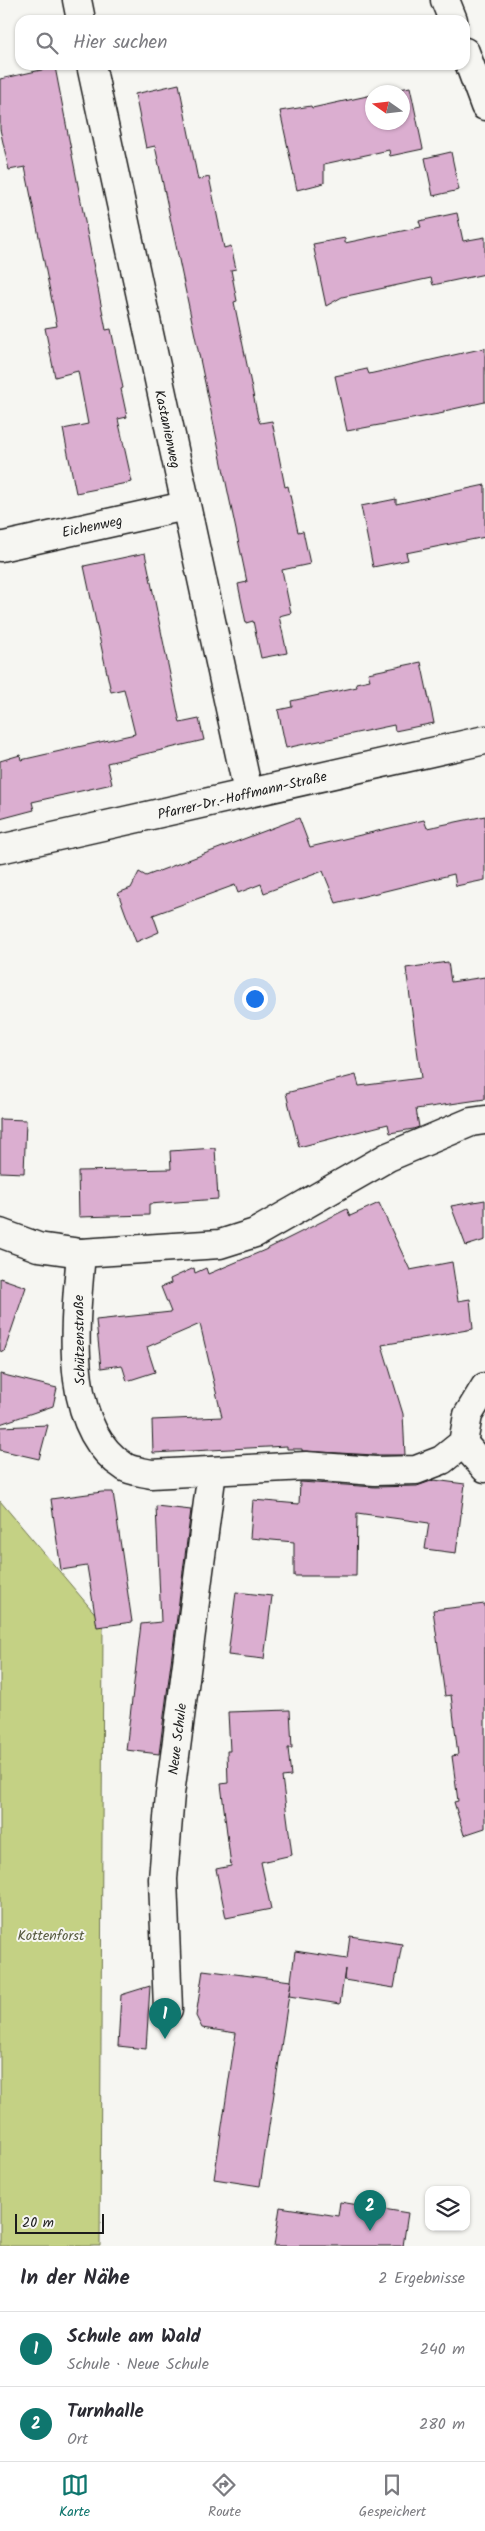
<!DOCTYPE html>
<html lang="de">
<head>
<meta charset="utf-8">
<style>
	body { margin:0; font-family:Kalam,sans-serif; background:#f2f2f3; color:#2b2b33 }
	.controls { position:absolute; right:15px; bottom:15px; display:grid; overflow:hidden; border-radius:10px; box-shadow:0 1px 4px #0004 }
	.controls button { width:45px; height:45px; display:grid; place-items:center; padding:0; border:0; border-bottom:1px solid #e1e1e2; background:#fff; color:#2b2b33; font:25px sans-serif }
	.compass { position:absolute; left:365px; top:85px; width:45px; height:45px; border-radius:50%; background:#fff; box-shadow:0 1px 4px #0004; rotate:284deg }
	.scale { position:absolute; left:15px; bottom:12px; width:89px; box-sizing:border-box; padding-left:5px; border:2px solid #1c1c1c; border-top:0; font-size:14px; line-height:18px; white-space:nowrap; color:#1c1c1c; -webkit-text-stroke:4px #f6f6f2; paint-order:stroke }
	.you { position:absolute; left:254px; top:998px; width:18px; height:18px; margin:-12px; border:4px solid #fff; border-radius:50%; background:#1a73e8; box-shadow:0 0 0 8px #1a73e833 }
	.badge { display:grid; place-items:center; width:32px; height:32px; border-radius:50%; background:#0f766e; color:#fff; font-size:16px; font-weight:700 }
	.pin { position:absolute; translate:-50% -41px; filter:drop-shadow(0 1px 2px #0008) }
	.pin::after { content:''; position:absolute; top:26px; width:18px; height:15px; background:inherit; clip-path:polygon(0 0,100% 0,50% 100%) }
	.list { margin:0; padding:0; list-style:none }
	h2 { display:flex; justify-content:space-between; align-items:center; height:65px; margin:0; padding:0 20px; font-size:21px }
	h2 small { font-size:16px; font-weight:400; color:#7c7c81 }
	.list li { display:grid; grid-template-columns:32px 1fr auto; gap:15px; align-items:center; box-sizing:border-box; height:75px; padding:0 20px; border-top:1px solid #e1e1e2 }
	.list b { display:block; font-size:19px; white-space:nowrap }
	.list p { margin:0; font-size:16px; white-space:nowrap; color:#7c7c81 }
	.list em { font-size:16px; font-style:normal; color:#7c7c81 }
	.icon { flex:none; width:28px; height:28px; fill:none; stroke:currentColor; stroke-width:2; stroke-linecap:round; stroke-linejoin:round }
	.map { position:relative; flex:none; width:485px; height:2246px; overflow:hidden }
	.search { position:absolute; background:#fff; box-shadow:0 1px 4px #0004; left:15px; right:15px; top:15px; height:55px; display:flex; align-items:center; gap:12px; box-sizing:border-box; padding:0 18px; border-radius:15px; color:#7c7c81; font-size:19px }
	.sheet { height:215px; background:#fff }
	nav { display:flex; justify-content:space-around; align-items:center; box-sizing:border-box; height:70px; border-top:1px solid #e1e1e2; background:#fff; font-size:14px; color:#7c7c81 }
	nav a { display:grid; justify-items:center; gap:2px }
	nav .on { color:#0f766e }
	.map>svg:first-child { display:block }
	.green { fill:#c4d184; stroke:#707650 }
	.building { fill:#dbaed0; stroke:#1c1c1c }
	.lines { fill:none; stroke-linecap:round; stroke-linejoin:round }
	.minor-casing { stroke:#1c1c1c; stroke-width:31 }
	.minor { stroke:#f6f6f2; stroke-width:28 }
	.labels { text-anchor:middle; stroke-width:4; stroke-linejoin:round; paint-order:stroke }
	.street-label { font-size:14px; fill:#1c1c1c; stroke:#f6f6f2 }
	.park-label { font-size:14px; fill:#575b40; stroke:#f6f6f2 }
</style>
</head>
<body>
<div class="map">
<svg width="485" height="2246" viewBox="0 0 485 2246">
	<rect width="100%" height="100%" fill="#f6f6f2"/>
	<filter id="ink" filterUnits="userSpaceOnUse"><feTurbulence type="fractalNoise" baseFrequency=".02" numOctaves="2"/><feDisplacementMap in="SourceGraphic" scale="10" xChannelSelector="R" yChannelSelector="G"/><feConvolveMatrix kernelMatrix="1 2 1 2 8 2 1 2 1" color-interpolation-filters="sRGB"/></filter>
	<g filter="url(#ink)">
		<polygon class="green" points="0,1501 103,1623 100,2246 0,2246"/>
		<g class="building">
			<polygon points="55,67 106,330 111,329 123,388 121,389 127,417 118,419 132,482 76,493 63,429 88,424 78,371 55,377 45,328 57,326 25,167 9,170 0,129 0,79"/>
			<polygon points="179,84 198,180 209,177 224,248 231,246 236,269 231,270 237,301 234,302 258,418 260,423 272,421 285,487 288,486 298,532 303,531 310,564 282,570 291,613 279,616 287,653 261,658 253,621 246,623 238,584 247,582 155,146 146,148 135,94"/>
			<polygon points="410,87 423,149 390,156 389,150 324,164 324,183 297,190 280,111 311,106 312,108 372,95 372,122 402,122 402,92 385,92"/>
			<polygon points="451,152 459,190 433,196 425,158"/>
			<polygon points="457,213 463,241 485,237 485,274 433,285 431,278 342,297 326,306 313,244 345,238 345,243 421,227 419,221"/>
			<polygon points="485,348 485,402 444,411 444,413 347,431 335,376 367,369 369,374"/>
			<polygon points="485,485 485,537 406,553 408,560 373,567 361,506 396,499 396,504"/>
			<polygon points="145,553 180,723 199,719 204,740 107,763 112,784 32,802 34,810 0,819 0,761 20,755 21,760 135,734 124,689 111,692 84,566"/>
			<polygon points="421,662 434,723 395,731 394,725 286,748 278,710 292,707 291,701 357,687 356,683 370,680 368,673"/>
			<polygon points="485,816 485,880 456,886 454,874 336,903 323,871 264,893 261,884 238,893 235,885 153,915 159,932 136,942 118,893 131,888 139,872 146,876 299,818 310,847 424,820 427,828"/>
			<polygon points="448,962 451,982 485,977 485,1099 416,1109 419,1127 413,1129 390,1133 388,1124 299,1147 286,1093 356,1075 359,1086 421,1078 406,968"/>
			<polygon points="0,1119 26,1120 24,1173 0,1172"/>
			<polygon points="215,1148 218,1199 149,1204 149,1215 79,1217 78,1171 171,1169 170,1151"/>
			<polygon points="485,1200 485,1240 466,1246 451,1206"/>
			<polygon points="379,1203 410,1270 452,1262 458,1301 470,1299 473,1329 382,1345 403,1414 405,1455 375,1455 302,1451 302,1449 287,1449 287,1446 153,1453 152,1420 222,1417 200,1324 147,1347 155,1372 127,1381 122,1365 101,1368 96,1320 171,1312 161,1287 171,1283 170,1279 194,1268 195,1273 206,1268 208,1274 265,1250 347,1209 350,1216"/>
			<polygon points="0,1278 26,1287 4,1352 0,1351"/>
			<polygon points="0,1374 57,1388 53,1406 0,1424"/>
			<polygon points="48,1425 39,1459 0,1450 0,1427"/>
			<polygon points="434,1480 465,1484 456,1553 425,1549 429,1523 357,1513 356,1576 294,1576 294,1542 250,1538 253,1500 299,1504 300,1482 375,1487 417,1486"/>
			<polygon points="102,1492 113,1492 132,1622 97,1627 87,1566 61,1570 51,1499"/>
			<polygon points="156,1506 191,1510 159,1754 126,1750 141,1624 161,1622"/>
			<polygon points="236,1592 272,1596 264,1659 228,1655"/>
			<polygon points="485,1604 485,1828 464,1835 454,1802 458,1801 452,1756 458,1755 451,1695 445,1696 433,1610"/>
			<polygon points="290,1710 292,1748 288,1748 291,1776 282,1777 292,1855 261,1862 271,1909 226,1918 216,1869 231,1866 221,1784 228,1783 227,1751 230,1751 228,1712"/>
			<polygon points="350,1936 402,1944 394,1988 344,1980 345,1969 340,2004 289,1996 295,1951 347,1959"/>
			<polygon points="203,1970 291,1981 260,2186 214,2179 236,2033 202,2028 196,2016"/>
			<polygon points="150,1986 146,2049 118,2046 121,1995"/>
			<polygon points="340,2202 408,2213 403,2246 274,2246 280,2207 338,2216"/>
		</g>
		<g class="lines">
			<defs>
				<g id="minor">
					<polyline points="77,0 81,20"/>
					<polyline points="445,0 453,20"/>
					<polyline points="465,52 485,106"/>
					<polyline points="91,65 248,792"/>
					<polyline points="0,547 185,506"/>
					<polyline points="0,849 485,740"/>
					<polyline points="0,1233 38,1247 81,1253 220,1244 255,1233 388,1157 471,1122 485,1120"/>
					<path d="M 81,1253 C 76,1317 60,1426 125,1467 C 131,1471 143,1472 151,1474 L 306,1466 L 375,1471 L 416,1470 L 442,1460 L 463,1443 L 468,1415 L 485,1387"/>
					<polyline points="463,1443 485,1468"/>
					<polyline points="168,2009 163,1879 170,1794 212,1471"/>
				</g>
			</defs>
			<use href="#minor" class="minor-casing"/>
			<use href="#minor" class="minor"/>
		</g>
	</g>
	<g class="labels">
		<g class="street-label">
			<text transform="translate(168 429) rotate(78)" y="5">Kastanienweg</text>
			<text transform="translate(92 526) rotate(-12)" y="5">Eichenweg</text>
			<text transform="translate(242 795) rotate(-13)" y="5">Pfarrer-Dr.-Hoffmann-Straße</text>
			<text transform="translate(79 1340) rotate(-91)" y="5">Schützenstraße</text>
			<text transform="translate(177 1739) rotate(-83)" y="5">Neue Schule</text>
		</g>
		<g class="park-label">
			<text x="51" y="1940">Kottenforst</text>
		</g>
	</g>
</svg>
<div class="controls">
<button><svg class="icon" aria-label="layers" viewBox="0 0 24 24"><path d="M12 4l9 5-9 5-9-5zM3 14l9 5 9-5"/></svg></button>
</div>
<svg class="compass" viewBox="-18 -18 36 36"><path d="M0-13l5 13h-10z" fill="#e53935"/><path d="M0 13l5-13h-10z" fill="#7c7c81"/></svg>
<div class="scale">20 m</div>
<div class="you"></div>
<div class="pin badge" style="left:165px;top:2039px">1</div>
<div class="pin badge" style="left:370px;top:2231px">2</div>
<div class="search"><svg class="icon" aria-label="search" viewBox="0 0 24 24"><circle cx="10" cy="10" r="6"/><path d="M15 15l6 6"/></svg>Hier suchen</div>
</div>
<section class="sheet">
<h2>In der Nähe<small>2 Ergebnisse</small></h2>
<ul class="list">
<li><span class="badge">1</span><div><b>Schule am Wald</b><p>Schule · Neue Schule</p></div><em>240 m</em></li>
<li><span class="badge">2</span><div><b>Turnhalle</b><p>Ort</p></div><em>280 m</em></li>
</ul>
</section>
<nav>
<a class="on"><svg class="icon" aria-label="map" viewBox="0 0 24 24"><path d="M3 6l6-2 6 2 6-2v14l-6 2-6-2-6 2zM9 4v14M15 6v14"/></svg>Karte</a>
<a><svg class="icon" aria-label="directions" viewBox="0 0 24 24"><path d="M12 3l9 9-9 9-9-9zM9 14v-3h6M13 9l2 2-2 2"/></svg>Route</a>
<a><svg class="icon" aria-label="saved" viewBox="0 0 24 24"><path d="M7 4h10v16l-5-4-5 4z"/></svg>Gespeichert</a>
</nav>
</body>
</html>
